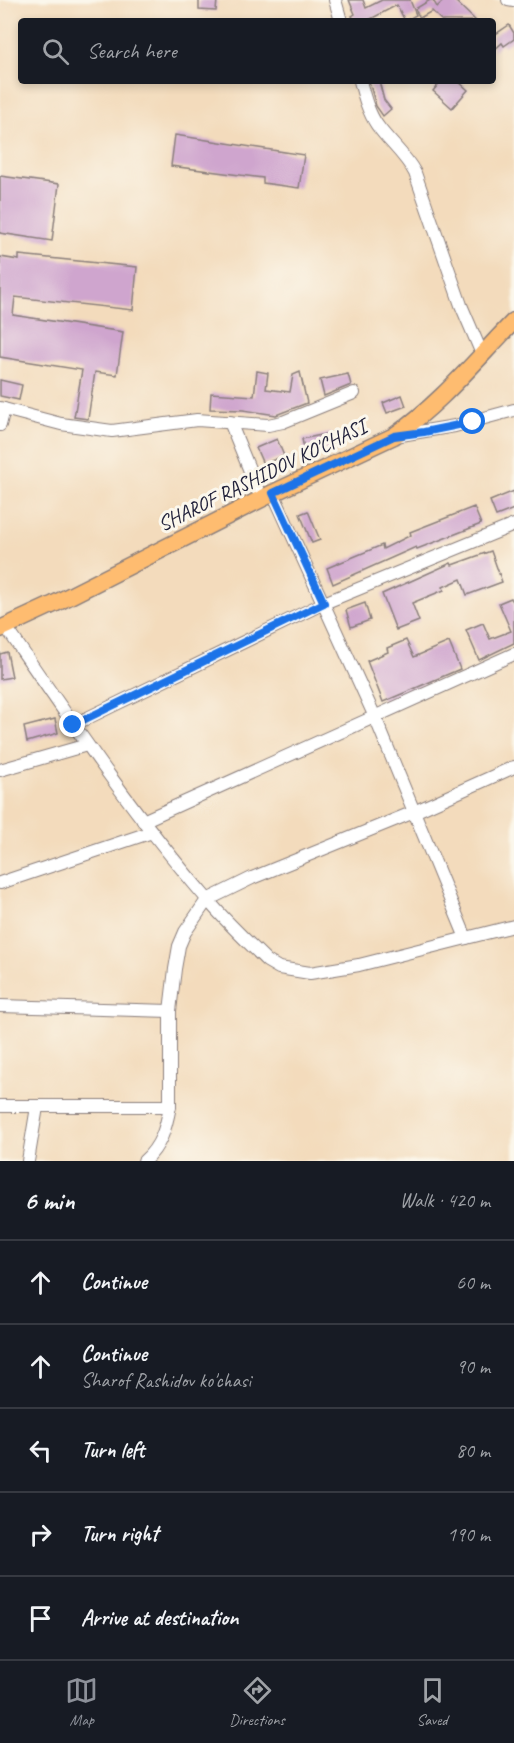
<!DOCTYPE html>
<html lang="en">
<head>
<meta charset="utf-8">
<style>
	body { margin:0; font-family:Caveat,sans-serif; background:#20242c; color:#f1f3f6 }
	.stop { position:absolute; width:18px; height:18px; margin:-14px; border:4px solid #1a73e8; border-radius:50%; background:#fff }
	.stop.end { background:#1a73e8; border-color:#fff; box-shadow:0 2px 6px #0008 }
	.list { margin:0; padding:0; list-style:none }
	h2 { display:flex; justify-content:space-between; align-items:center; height:78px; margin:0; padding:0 24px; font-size:26px }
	h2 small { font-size:20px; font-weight:400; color:#9ea1a6 }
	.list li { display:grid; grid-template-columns:39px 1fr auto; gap:18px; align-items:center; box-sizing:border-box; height:84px; padding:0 24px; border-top:2px solid #363941 }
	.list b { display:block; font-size:22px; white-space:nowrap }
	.list p { margin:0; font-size:20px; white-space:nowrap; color:#9ea1a6 }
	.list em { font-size:20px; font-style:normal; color:#9ea1a6 }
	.icon { flex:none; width:33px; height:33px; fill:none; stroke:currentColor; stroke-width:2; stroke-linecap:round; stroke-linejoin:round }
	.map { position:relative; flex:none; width:514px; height:1161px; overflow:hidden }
	.search { position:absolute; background:#171b24; box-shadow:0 3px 9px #0003; left:18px; right:18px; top:18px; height:66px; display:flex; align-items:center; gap:15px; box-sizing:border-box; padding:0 21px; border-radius:6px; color:#9ea1a6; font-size:22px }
	.sheet { height:498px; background:#171b24 }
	nav { display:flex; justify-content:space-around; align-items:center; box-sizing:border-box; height:84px; border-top:2px solid #363941; background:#171b24; font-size:16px; color:#9ea1a6 }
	nav a { display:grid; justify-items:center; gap:3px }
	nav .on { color:#8c9099 }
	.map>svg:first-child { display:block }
	.building { fill:#cfa5ce }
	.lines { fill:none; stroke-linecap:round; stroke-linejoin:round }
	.minor-casing { stroke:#8a7e7c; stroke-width:14 }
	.major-casing { stroke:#8a7e7c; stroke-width:19 }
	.minor { stroke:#fff; stroke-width:12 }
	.major { stroke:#febc70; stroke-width:16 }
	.route { stroke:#1a73e8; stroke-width:8 }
	.labels { text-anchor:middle; stroke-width:6; stroke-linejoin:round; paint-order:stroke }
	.street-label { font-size:21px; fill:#22223b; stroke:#fbf7ec }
</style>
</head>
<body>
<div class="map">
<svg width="514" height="1161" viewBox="0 0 514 1161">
	<rect width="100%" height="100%" fill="#fbf7ec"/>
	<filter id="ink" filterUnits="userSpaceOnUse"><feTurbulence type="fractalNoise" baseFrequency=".0167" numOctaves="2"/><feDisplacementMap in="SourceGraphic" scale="12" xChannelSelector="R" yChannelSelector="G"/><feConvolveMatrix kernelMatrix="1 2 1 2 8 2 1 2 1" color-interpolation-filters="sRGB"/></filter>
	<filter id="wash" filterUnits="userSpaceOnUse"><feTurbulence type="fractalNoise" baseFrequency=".008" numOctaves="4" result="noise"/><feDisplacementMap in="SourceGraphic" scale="24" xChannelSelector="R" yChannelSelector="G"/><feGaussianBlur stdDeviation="1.35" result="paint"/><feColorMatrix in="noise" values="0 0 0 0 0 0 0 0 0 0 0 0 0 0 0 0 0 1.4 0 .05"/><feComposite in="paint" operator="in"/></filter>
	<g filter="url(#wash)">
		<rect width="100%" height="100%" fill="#f3dbbc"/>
		<g id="blocks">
			<g class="building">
				<polygon points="199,0 217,0 216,11 199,10"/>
				<polygon points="349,0 363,0 366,8 382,0 410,0 416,15 405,21 397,5 367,21 355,21 352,16 355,14"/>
				<polygon points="430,0 433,0 437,7 444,0 454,0 476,21 442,21 432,11 420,18 415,9"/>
				<polygon points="509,25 514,33 514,39 504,46 502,43 493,51 493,36"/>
				<polygon points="369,81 379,81 384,100 391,109 383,116 376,106"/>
				<polygon points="441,81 458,81 468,90 452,108 433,91"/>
				<polygon points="175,135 304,155 299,188 263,183 263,178 171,166"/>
				<polygon points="0,176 59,184 52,241 0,233"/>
				<polygon points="19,255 137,267 133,310 15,297 13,315 123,332 117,375 95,372 88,419 74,417 82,370 0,357 0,257 19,260"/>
				<polygon points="257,371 268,373 266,389 290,392 293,375 300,372 307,403 276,415 243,410 210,409 211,393 254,396"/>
				<polygon points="348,374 351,385 324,396 320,380"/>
				<polygon points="0,380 22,385 19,400 0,396"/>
				<polygon points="402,395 406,406 387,413 383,403"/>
				<polygon points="331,433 334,448 305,454 302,439"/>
				<polygon points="277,439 284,456 263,464 256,448"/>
				<polygon points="514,491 514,509 496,516 490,501"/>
				<polygon points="474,507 481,524 417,549 416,547 333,584 327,568 382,545 383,549 411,535 410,532"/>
				<polygon points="308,511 320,540 312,543 300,514"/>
				<polygon points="491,551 502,582 467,595 461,579 443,587 444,590 412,603 419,621 396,630 382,594 451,563 452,565"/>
				<polygon points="511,598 514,603 514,643 479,660 466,630 483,623 490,639 511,631 499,603"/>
				<polygon points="365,603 370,620 351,627 346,610"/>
				<polygon points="406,640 414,657 449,642 460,669 383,702 367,661 388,652 387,648"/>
				<polygon points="7,652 12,677 0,679 0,654"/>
				<polygon points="55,719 58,733 27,742 24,727"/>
			</g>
		</g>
	</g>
	<g filter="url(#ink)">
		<use href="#blocks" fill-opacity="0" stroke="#8a7e7c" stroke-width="1.5"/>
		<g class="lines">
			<defs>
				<g id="minor">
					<polyline points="335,0 341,21"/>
					<polyline points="508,0 514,1"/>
					<path d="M 360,81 C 364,96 368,112 377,125 C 389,142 405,154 415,173 L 461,305 L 482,354"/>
					<polyline points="0,408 61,424 112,431 197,420 268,425 283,422 354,393"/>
					<polyline points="230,422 261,498"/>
					<polyline points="0,425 4,409"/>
					<polyline points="395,436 455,426 514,410"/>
					<polyline points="273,493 375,717 466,938"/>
					<path d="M 6,627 C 70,720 133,814 207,899 C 225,921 247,941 267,961 L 279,968 L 310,973 L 359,965 L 514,926"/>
					<polyline points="73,725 324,603 514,525"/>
					<polyline points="0,770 87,745"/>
					<polyline points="143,821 514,654"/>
					<polyline points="0,883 152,832"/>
					<polyline points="0,1006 170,1011"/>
					<polyline points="0,1106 170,1106 170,1011 175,969 179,946 185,932 207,900 252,878 414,812 514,767"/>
					<polyline points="28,1161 37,1107"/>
					<path d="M 144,1161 C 161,1146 166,1128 170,1106"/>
				</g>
				<path id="major" d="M 0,629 L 54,604 L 273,493 L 394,436 C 440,404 475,361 514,321"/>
			</defs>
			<use href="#minor" class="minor-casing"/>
			<use href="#major" class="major-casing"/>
			<use href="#minor" class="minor"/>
			<use href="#major" class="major"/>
		</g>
	</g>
	<g class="lines" filter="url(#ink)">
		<polyline class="route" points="73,725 324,603 273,493 394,436 424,432 473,422"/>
	</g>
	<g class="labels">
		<g class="street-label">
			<text transform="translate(262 475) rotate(-26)" y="7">SHAROF RASHIDOV KO'CHASI</text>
		</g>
	</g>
</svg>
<div class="stop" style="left:473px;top:422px"></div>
<div class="stop end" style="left:73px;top:725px"></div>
<div class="search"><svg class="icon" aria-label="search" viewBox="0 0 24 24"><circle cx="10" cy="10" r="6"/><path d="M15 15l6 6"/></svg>Search here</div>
</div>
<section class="sheet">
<h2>6 min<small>Walk · 420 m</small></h2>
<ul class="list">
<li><svg class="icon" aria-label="ahead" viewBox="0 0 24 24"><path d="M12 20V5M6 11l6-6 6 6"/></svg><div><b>Continue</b></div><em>60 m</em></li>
<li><svg class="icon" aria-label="ahead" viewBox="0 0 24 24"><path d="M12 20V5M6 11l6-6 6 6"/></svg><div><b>Continue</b><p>Sharof Rashidov ko'chasi</p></div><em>90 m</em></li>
<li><svg class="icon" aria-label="left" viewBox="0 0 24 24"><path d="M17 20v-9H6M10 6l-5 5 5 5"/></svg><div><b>Turn left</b></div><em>80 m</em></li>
<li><svg class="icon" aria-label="right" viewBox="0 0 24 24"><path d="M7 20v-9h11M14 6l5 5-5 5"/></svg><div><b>Turn right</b></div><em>190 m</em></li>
<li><svg class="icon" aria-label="arrive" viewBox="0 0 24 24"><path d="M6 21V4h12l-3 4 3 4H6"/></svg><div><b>Arrive at destination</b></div></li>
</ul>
</section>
<nav>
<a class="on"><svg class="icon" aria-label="map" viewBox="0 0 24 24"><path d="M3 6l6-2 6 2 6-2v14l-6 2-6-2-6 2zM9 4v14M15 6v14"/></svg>Map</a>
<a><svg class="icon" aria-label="directions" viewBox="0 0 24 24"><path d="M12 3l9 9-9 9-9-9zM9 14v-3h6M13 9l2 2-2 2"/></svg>Directions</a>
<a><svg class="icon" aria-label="saved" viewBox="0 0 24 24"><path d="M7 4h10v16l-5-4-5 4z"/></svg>Saved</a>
</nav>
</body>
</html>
